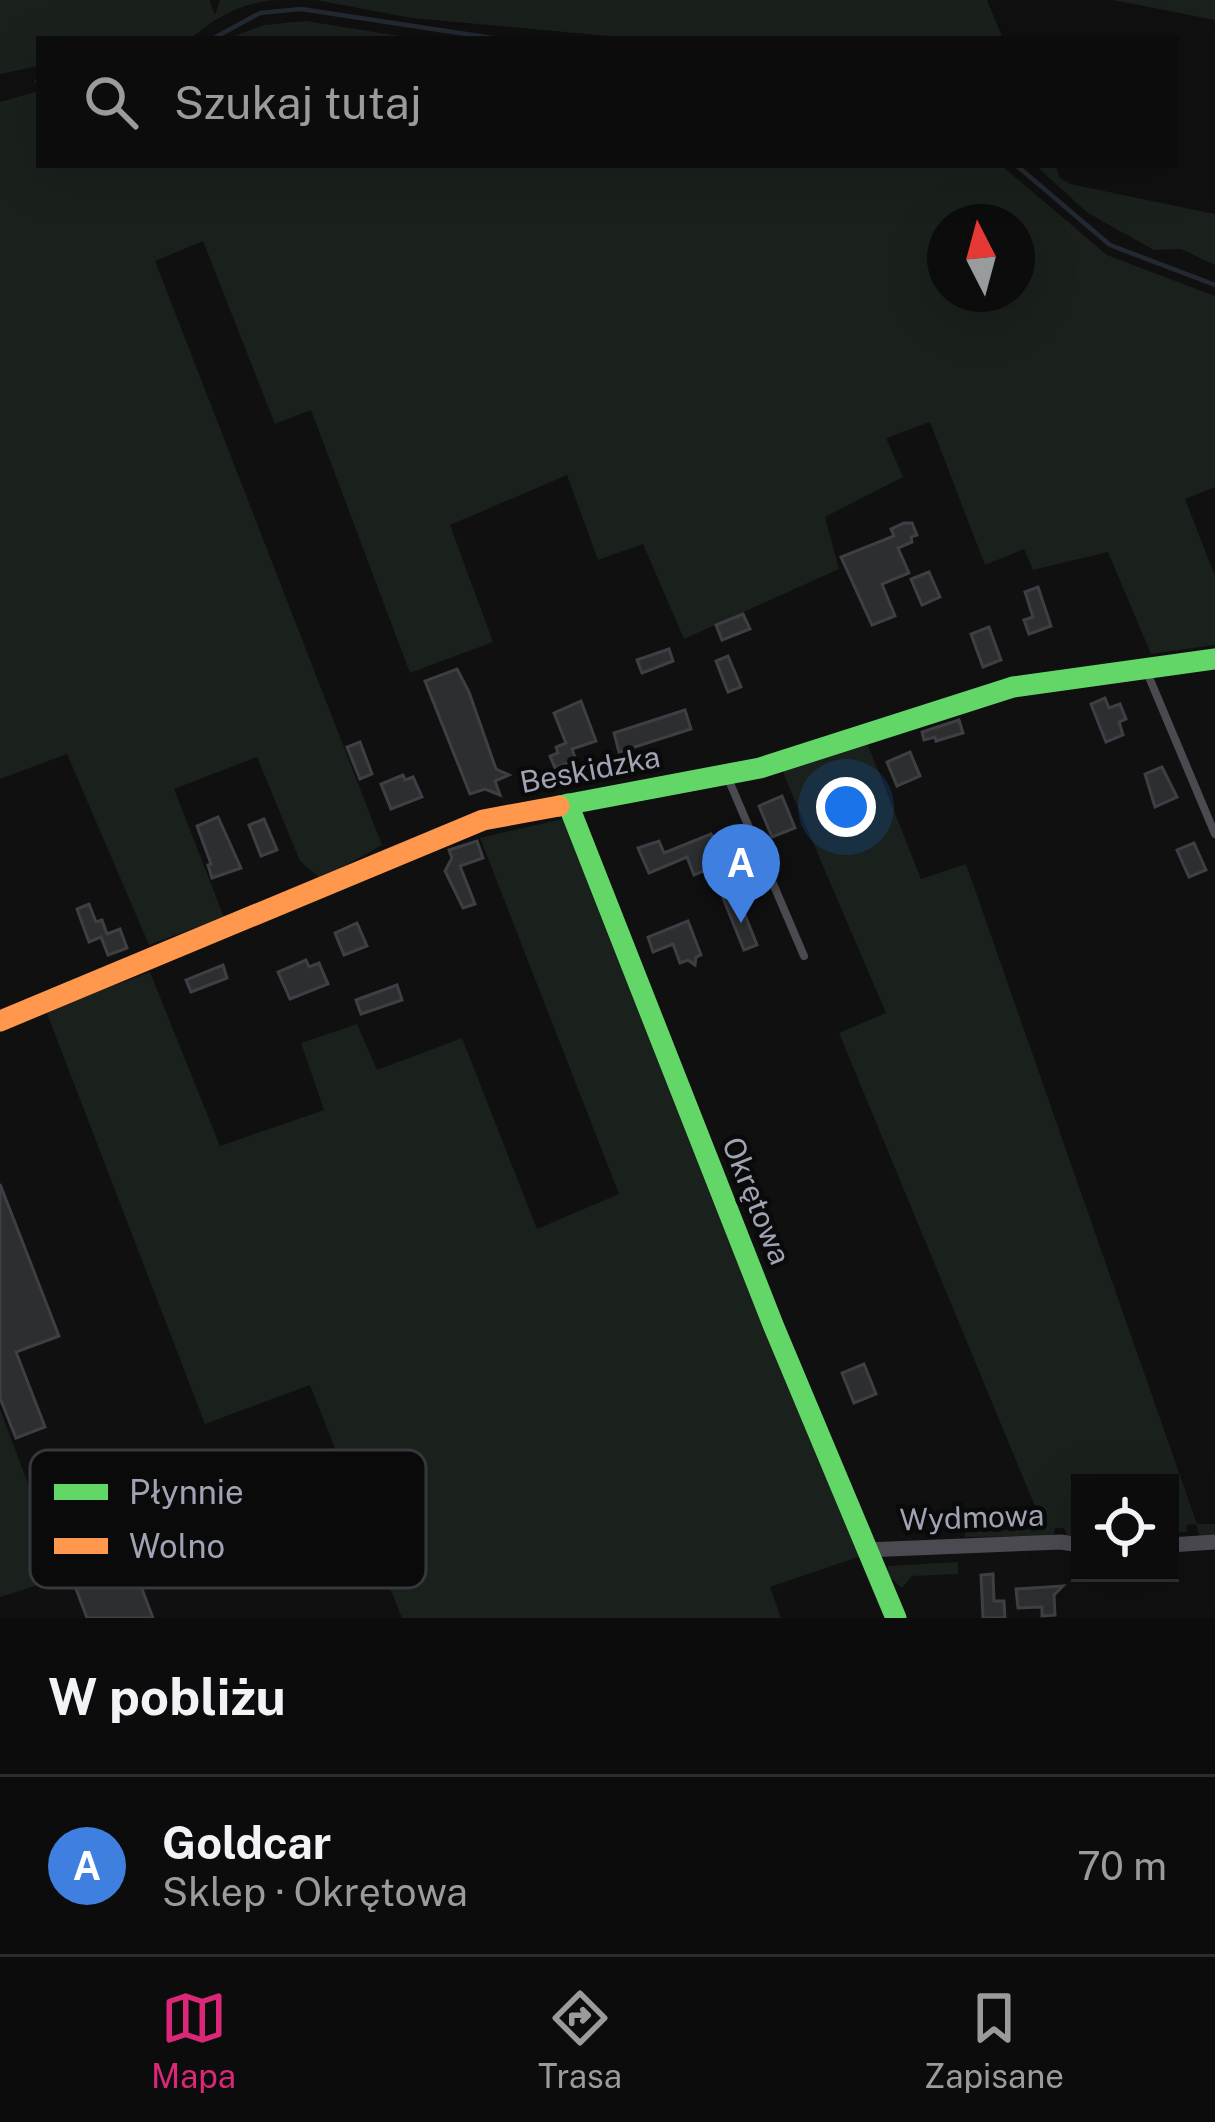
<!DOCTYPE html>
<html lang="pl">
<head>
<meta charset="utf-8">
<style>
	body { margin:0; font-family:"Public Sans",sans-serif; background:#1a1a1a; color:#f1f3f6 }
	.controls { position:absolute; right:36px; bottom:36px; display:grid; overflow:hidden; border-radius:0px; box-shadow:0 12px 48px #0002 }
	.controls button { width:108px; height:108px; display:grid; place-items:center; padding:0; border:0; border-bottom:3px solid #2c2c2d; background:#0c0c0c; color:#f1f3f6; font:60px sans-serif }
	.compass { position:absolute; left:927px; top:204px; width:108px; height:108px; border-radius:50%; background:#0c0c0c; box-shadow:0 12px 48px #0002; rotate:354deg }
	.you { position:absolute; left:846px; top:807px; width:42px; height:42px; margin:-30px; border:9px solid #fff; border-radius:50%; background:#1a73e8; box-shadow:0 0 0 18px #1a73e833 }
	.badge { display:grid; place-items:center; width:78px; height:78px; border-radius:50%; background:#db2777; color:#fff; font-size:39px; font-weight:700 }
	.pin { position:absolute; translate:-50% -99px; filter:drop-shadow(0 3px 6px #0008) }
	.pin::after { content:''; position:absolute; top:63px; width:42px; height:36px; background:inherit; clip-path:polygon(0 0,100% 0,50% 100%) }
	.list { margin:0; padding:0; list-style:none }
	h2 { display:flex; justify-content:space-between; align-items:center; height:156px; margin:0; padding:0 48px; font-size:51px }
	h2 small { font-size:39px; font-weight:400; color:#9a9b9d }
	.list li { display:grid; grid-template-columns:78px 1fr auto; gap:36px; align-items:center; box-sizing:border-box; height:180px; padding:0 48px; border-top:3px solid #2c2c2d }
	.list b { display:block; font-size:45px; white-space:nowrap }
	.list p { margin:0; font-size:39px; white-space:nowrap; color:#9a9b9d }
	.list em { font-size:39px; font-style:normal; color:#9a9b9d }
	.icon { flex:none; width:66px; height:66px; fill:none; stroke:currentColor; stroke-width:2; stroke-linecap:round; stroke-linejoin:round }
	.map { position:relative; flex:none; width:1215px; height:1618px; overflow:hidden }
	.search { position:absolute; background:#0c0c0c; box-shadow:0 12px 48px #0002; left:36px; right:36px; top:36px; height:132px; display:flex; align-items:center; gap:30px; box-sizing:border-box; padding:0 42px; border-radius:0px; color:#9a9b9d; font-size:45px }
	.sheet { height:336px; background:#0c0c0c }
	nav { display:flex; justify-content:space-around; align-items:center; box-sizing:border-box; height:168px; border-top:3px solid #2c2c2d; background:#0c0c0c; font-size:33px; color:#9a9b9d }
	nav a { display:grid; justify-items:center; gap:6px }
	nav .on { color:#db2777 }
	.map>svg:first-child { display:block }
	.green { fill:#1a201b; fill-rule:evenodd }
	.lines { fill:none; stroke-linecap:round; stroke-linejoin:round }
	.stream { stroke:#232932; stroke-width:4.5 }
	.building { fill:#2d2e30; stroke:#3e3f44; stroke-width:3 }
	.lane { stroke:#4a4a50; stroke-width:8 }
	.street { stroke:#4a4a50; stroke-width:15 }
	.fast { stroke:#63d668; stroke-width:21 }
	.slow { stroke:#ff974d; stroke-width:21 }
	.labels { text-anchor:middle; stroke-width:9; stroke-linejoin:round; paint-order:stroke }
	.street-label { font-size:30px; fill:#9fa3b3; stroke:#0a0a0b }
	.key { fill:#0a0a0b; stroke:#37383d; stroke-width:3 }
	.key-label { font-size:33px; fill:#9fa3b3 }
</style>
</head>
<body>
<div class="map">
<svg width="1215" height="1618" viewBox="0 0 1215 1618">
	<rect width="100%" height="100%" fill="#101010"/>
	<g class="green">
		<path d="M 0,0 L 209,0 L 215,15 L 220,0 L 275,0 C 241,3 216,17 190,39 L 39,39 L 39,66 L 0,74 Z"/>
		<polygon points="316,0 987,0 1003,39 642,39 411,18"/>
		<polygon points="1113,0 1215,0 1215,20"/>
		<polygon points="306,21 418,39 227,39 264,25"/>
		<path d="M 39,91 L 39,165 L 1001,165 L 1107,255 L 1215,296 L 1215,487 L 1185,499 L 1215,576 L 1215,645 L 1151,654 L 1108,552 L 1033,570 L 1024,549 L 985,565 L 930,422 L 886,438 L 903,477 L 825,517 L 839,569 L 684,639 L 643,544 L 598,560 L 567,475 L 450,525 L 493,642 L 410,673 L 311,410 L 275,424 L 203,241 L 155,261 L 382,845 L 321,879 L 300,861 L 257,757 L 174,789 L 224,917 L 149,945 L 67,754 L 0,779 L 0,102 ZM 945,222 L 1017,222 L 1017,294 L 945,294 Z"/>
		<polygon points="1035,165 1055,165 1060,178 1070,184 1215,214 1215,265 1181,249 1154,250 1088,213"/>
		<polygon points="866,740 921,879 966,864 1197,1524 1215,1524 1215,1534 1200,1538 1196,1524 1187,1525 1187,1532 1170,1533 1170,1483 1080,1483 1080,1537 1067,1535 1064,1528 1055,1528 1053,1536 965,1537 965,1532 1044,1528 839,1033 886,1013 784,775 784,768"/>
		<polygon points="562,819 568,825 861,1556 770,1587 781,1618 402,1618 310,1385 205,1424 46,1011 150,972 220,1146 324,1110 301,1043 357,1024 377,1070 462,1038 537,1229 619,1194 480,838"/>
		<polygon points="0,1409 63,1577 0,1597"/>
		<polygon points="958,1562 958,1574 912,1576 902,1588 892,1579 886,1580 888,1566"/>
	</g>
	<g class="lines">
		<g class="stream">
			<polyline points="212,39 260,13 301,9 499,39"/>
			<polyline points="37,81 39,81"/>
			<polyline points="1016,165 1110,245 1215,285"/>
		</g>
	</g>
	<g class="building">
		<polygon points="904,523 912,523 917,535 911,537 912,542 898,548 909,573 882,584 895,616 872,625 841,557 894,536 891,529"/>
		<polygon points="929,572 940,597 922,605 911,579"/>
		<polygon points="1038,587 1051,626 1029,634 1024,620 1033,617 1025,592"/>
		<polygon points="743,614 750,629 722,640 716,625"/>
		<polygon points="989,627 1001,660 983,667 971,634"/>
		<polygon points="669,649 673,661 642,673 637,660"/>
		<polygon points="728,656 741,687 728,692 716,661"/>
		<polygon points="457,669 469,692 496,769 509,775 495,781 500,795 485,789 470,794 425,681"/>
		<polygon points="1105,698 1109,708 1120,704 1126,719 1119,722 1123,735 1106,742 1091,704"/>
		<polygon points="581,701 596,741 572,749 576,760 555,768 550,756 558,753 556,747 566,743 554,713"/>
		<polygon points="685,710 691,729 619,752 614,733"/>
		<polygon points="959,720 963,733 936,741 935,737 924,740 922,732"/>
		<polygon points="360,742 372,774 360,779 347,747"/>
		<polygon points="910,752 920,776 897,786 887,762"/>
		<polygon points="1162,767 1177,797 1155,807 1145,774"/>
		<polygon points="403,775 405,780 413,777 422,797 391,809 381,784"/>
		<polygon points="782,796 795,828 772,837 759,806"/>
		<polygon points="218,817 241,868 212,878 208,865 211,864 197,826"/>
		<polygon points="264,819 277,850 261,856 249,825"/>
		<polygon points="711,834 723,863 694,875 687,857 649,873 638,848 659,841 664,853"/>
		<polygon points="477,841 483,858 460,866 475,904 463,908 445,871 452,858 449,850"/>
		<polygon points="1194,843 1206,870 1189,877 1177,850"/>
		<polygon points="734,887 757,945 744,950 721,893"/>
		<polygon points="89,904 96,922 102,920 107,934 120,929 127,948 108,955 101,937 89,942 77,909"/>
		<polygon points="688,921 701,955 696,957 695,965 688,960 680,963 673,944 653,952 648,937"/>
		<polygon points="357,923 367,946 344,955 335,933"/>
		<polygon points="306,960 309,967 319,963 328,984 290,999 278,972"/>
		<polygon points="223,965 227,978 191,992 186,980"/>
		<polygon points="397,985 402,1000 361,1014 356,1000"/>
		<polygon points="0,1184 59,1336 16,1352 45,1427 16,1438 0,1398"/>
		<polygon points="864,1364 876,1394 854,1403 842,1373"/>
		<polygon points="105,1492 153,1618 87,1618 48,1514"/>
		<polygon points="993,1574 994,1601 1004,1601 1005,1618 983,1618 981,1575"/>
		<polygon points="1063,1586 1054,1595 1055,1615 1042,1616 1042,1607 1018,1608 1016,1589"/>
	</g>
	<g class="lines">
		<g class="lane">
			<polyline points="1146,670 1215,834"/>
			<polyline points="727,776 804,956"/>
		</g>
		<g class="street">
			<polyline points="1170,1545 1215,1542"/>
			<polyline points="865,1550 1061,1542 1080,1545"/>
		</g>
		<g class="fast">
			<polyline points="568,804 774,1327 896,1618"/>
			<polyline points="559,806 760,768 1013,687 1215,659"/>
		</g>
		<polyline class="slow" points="0,1021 483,820 559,806"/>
	</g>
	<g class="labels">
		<g class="street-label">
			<text transform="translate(590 770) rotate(-11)" y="10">Beskidzka</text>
			<text transform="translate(756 1201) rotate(68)" y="10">Okrętowa</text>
			<text transform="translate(972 1518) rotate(-2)" y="10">Wydmowa</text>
		</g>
	</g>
	<rect x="30" y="1450" width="396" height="138" rx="18" class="key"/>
	<rect x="54" y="1484" width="54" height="16" fill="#63d668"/>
	<rect x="54" y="1538" width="54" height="16" fill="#ff974d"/>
	<g class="key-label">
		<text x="129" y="1504">Płynnie</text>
		<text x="129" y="1558">Wolno</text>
	</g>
</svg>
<div class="controls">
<button><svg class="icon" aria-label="locate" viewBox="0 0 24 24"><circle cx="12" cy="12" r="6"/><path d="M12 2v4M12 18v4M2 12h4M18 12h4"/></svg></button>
</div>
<svg class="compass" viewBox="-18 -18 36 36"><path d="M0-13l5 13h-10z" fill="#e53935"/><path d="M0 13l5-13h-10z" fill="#9a9b9d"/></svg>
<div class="you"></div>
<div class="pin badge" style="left:741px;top:923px;background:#3f7fe0">A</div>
<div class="search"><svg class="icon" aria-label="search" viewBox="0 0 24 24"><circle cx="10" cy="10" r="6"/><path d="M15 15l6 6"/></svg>Szukaj tutaj</div>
</div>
<section class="sheet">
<h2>W pobliżu<small></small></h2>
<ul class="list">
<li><span class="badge" style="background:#3f7fe0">A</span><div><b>Goldcar</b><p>Sklep · Okrętowa</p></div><em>70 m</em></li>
</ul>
</section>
<nav>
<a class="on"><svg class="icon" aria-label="map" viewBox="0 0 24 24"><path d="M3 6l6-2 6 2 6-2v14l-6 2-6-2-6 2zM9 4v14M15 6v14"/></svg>Mapa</a>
<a><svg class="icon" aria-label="directions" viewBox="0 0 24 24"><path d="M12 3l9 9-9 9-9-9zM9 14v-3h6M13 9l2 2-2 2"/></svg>Trasa</a>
<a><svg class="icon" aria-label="saved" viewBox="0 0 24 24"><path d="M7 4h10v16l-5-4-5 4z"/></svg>Zapisane</a>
</nav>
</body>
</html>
